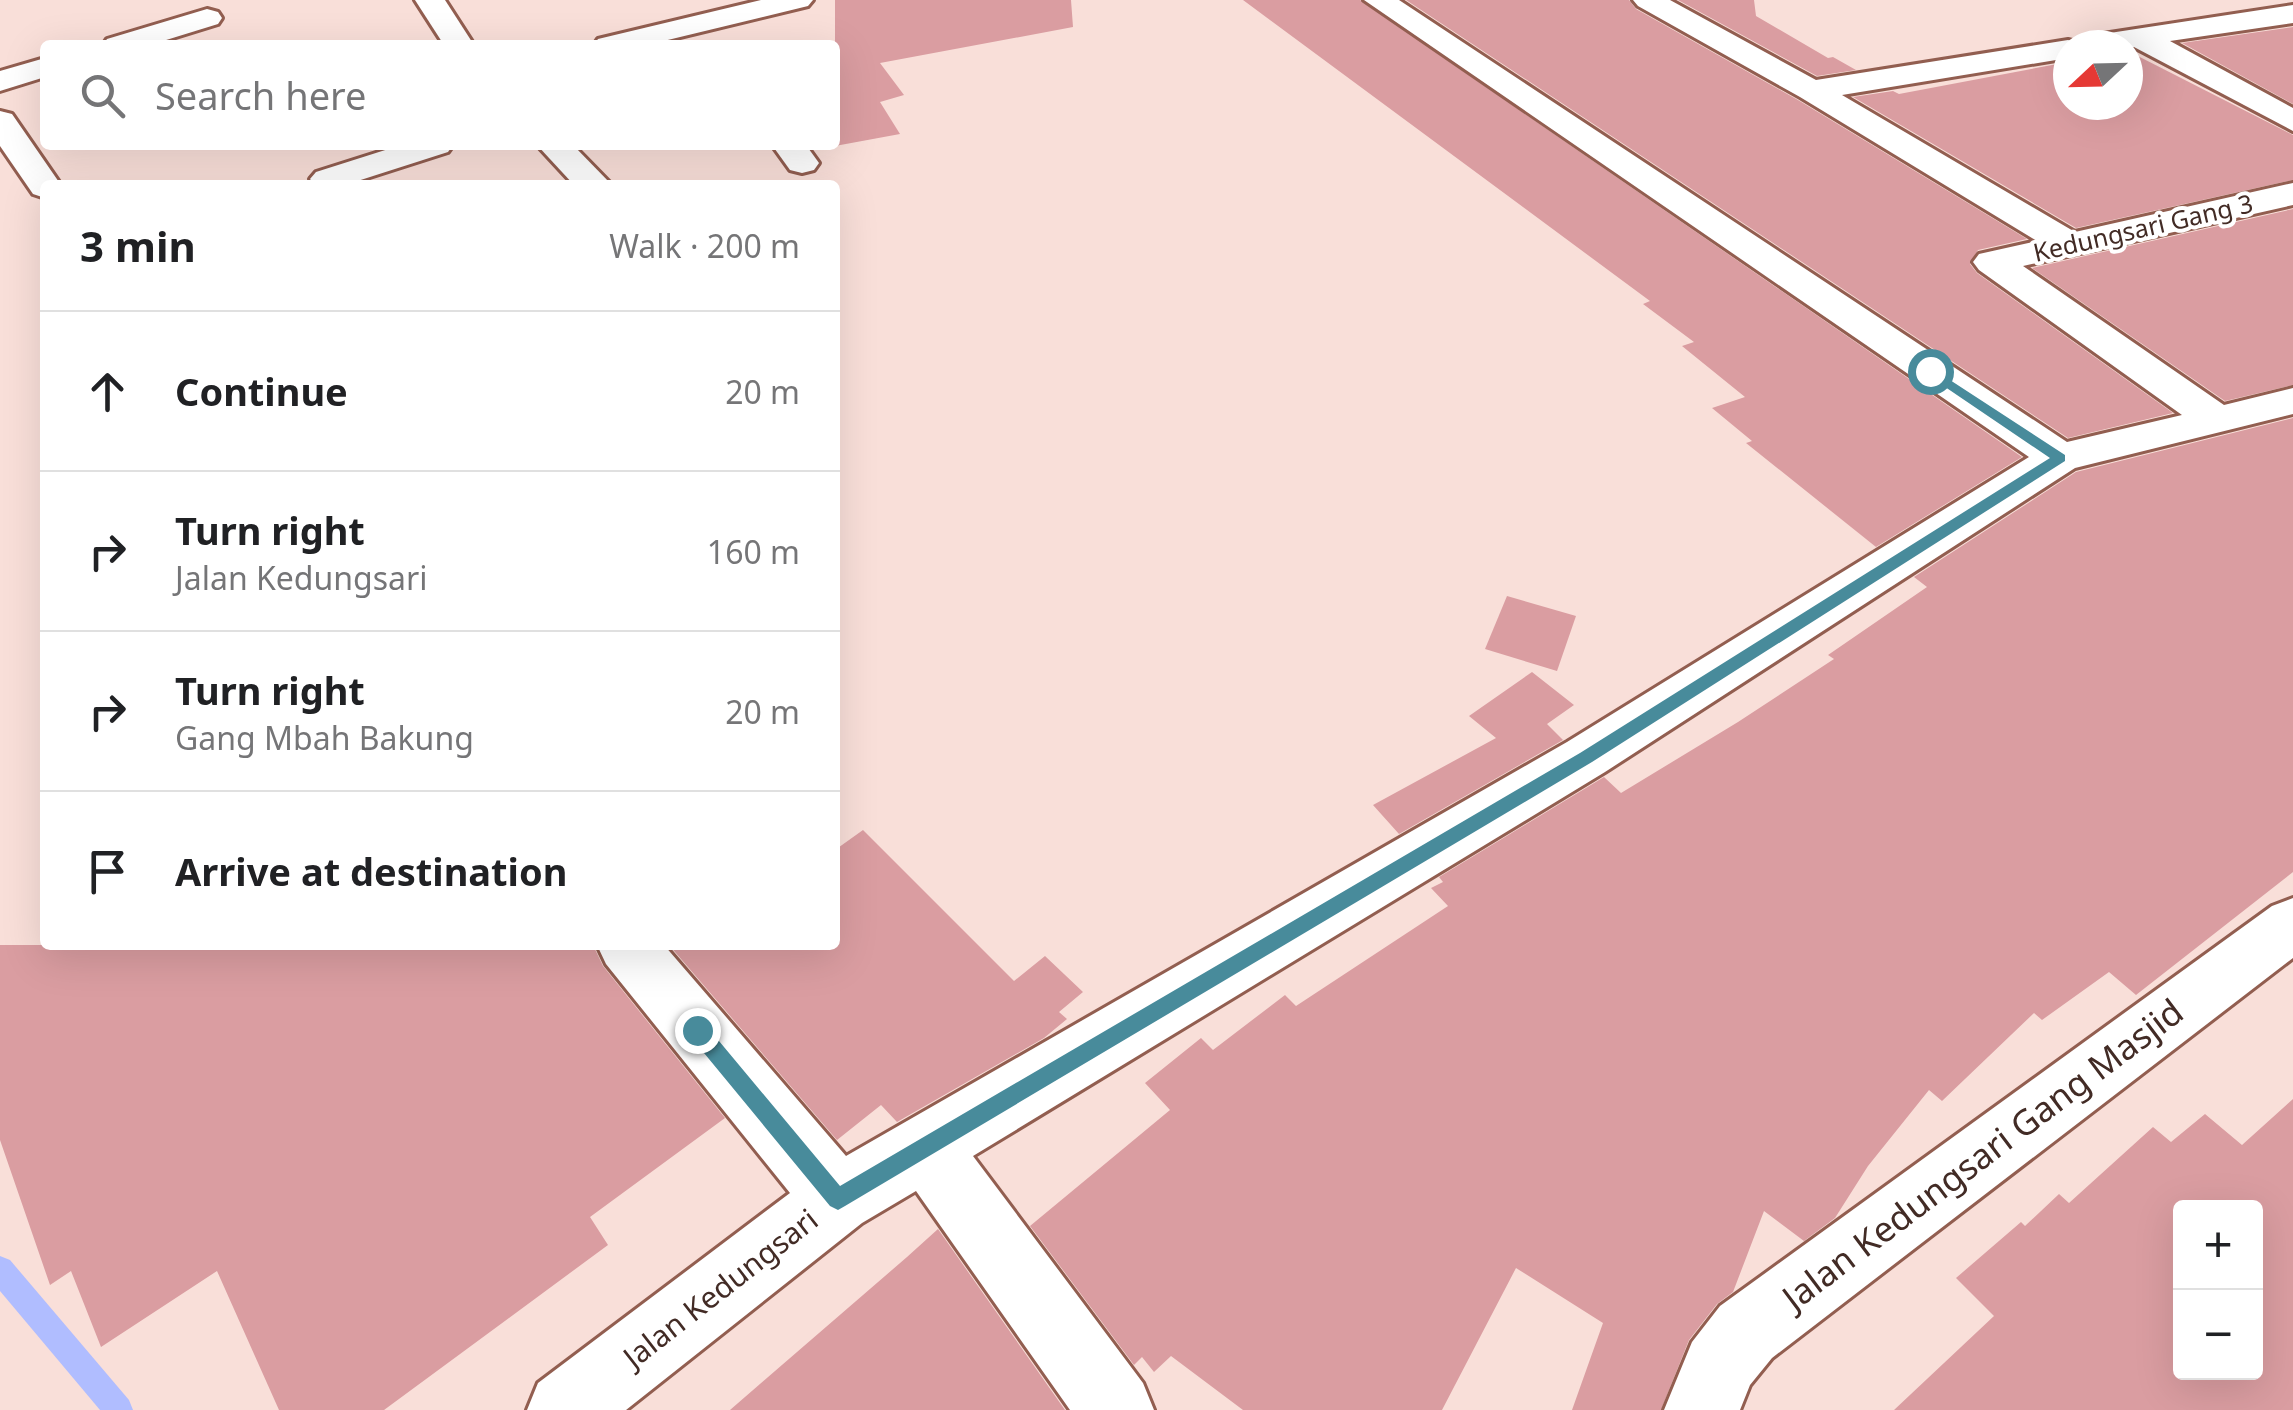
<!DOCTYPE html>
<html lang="en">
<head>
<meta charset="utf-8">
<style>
	body { margin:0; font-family:"Noto Sans",sans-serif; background:#f6f6f6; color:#202124 }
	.controls { position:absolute; right:30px; bottom:30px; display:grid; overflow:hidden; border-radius:10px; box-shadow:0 10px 40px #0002 }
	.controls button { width:90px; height:90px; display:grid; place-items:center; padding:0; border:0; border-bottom:2px solid #e0e0e0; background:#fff; color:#202124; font:50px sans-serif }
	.compass { position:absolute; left:2053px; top:30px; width:90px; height:90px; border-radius:50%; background:#fff; box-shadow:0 10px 40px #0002; rotate:248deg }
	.stop { position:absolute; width:30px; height:30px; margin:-22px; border:8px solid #488b9b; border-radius:50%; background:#fff }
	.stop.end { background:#488b9b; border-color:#fff; box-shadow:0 2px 10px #0008 }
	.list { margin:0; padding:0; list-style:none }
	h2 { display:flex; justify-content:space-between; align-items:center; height:130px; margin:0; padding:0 40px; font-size:42px }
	h2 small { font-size:32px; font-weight:400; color:#757577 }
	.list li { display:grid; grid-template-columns:65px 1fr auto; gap:30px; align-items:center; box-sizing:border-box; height:160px; padding:0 40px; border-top:2px solid #e0e0e0 }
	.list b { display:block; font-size:38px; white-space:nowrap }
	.list p { margin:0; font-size:32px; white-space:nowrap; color:#757577 }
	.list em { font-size:32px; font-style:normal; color:#757577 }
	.icon { flex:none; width:55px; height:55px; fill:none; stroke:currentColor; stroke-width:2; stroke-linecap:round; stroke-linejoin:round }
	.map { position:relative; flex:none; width:2293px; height:1410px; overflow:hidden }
	.search { position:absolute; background:#fff; box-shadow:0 10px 40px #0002; left:40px; top:40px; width:800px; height:110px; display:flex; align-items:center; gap:25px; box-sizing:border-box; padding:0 35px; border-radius:10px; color:#757577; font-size:38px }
	.panel { position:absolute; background:#fff; box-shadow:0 10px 40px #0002; left:40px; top:180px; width:800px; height:770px; border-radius:10px }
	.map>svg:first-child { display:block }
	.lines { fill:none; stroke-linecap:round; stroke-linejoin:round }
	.stream { fill:#b0bdff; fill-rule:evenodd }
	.building { fill:#da9da1; fill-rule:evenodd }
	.street-casing { stroke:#925e50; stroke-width:6 }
	.street { fill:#fff; fill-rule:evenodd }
	.route { fill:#488b9b }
	.labels { text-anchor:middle; stroke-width:8; stroke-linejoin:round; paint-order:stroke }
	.far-street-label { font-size:25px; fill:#422b25; stroke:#fff }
	.street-label { font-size:30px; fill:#422b25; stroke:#fff }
	.near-street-label { font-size:35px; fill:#422b25; stroke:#fff }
</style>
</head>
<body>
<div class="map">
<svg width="2293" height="1410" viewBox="0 0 2293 1410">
	<rect width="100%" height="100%" fill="#f9dfd9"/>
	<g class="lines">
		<polygon class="stream" points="0,1256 10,1260 129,1400 133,1410 100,1410 0,1291"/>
	</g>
	<g class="building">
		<polygon points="835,0 1071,0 1073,27 880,63 904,95 880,102 900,134 835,146"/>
		<polygon points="1243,0 1360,0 2022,457 1876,547 1746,443 1752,441 1712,408 1745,397 1682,346 1694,342 1643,304 1650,301"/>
		<polygon points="1406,0 1629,0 1636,9 1798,100 2027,239 1978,250 1970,264 1977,273 2173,413 2068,438"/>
		<polygon points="1678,0 1754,0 1756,16 1828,58 1833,57 1856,70 1817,76"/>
		<polygon points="2293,27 2293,104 2182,43"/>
		<polygon points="2128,51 2293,135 2293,180 2076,228 1853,97 1893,91 1899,94 2068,62 2068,105 2128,105"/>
		<polygon points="2293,209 2293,385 2225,401 2032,268"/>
		<polygon points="2293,418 2293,872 2136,995 2109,972 2042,1020 2034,1013 1942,1101 1929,1090 1868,1166 1835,1218 1804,1241 1764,1211 1733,1292 1717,1304 1689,1340 1661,1410 1572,1410 1603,1323 1516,1268 1442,1410 1243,1410 1171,1356 1154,1372 1142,1357 1134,1365 1030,1226 1170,1110 1145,1083 1201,1038 1213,1050 1285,995 1296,1006 1448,906 1431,888 1443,882 1439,877 1604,777 1621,793 1738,722 1834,659 1828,655 1927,587 1914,577 2076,472"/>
		<polygon points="1507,596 1576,616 1557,671 1485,649"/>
		<polygon points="1532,672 1574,705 1547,724 1563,740 1399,834 1373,805 1496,738 1469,716"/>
		<polygon points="863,830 1014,981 1045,956 1083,992 1059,1012 1067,1019 1044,1038 897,1122 881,1105 837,1140 669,945 835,945 835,850"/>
		<polygon points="0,945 593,945 603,966 725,1118 590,1217 608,1245 384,1410 279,1410 217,1271 101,1347 71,1271 50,1285 0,1140"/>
		<path d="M 2293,1099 L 2293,1410 L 1894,1410 L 1994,1316 L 1956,1278 L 2021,1222 L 2025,1226 L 2059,1194 L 2069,1203 L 2153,1127 L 2171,1142 L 2205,1114 L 2242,1145 ZM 2180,1208 L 2256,1208 L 2256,1372 L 2180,1372 Z"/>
		<polygon points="938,1229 1065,1410 730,1410 907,1257"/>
	</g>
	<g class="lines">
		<defs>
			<g id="street">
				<polygon points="415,0 445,0 474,45 444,45"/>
				<polygon points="761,0 813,0 808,6 647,45 594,45 598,39"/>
				<polygon points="1364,0 1399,0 2067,442 2182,415 1979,270 1973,262 1979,254 2037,241 1800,97 1638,6 1633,0 1670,0 1816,80 2068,40 2077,42 2090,36 2293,5 2293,23 2170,41 2293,108 2293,131 2134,47 2068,45 2068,58 1842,95 2075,232 2293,183 2293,205 2023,266 2224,405 2293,388 2293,414 2075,468 1605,772 973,1156 1143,1383 1154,1410 1070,1410 916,1191 862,1223 626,1410 527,1410 538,1383 790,1193 606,964 597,945 664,945 846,1156 1567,742 2029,457"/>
				<polygon points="207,9 218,12 222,18 218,24 150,45 103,45 107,39"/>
				<polygon points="45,58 45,77 0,91 0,71"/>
				<polygon points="0,111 12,114 61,185 45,185 45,198 33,194 0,146"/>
				<polygon points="401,145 453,145 448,152 345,185 315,185 310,179 316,172"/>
				<polygon points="537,145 573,145 612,185 574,185"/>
				<polygon points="772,145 806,145 819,163 814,170 802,173 790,170"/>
				<polygon points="2293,898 2293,958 1772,1358 1750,1385 1740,1410 1664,1410 1692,1342 1720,1306 2272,906"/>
			</g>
		</defs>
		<use href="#street" class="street-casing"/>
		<use href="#street" class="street"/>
	</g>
	<polygon class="route" points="1930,367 2065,455 2065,461 1592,762 845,1206 838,1210 830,1206 690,1036 690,1023 704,1023 840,1186 1580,753 2050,458 1926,374 1924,371"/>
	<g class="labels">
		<g class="far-street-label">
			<text transform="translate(2143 228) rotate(-13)" y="9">Kedungsari Gang 3</text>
		</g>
		<g class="street-label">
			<text transform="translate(721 1289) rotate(-38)" y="10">Jalan Kedungsari</text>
		</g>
		<g class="near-street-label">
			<text transform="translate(1983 1155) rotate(-37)" y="12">Jalan Kedungsari Gang Masjid</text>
		</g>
	</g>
</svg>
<div class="controls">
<button>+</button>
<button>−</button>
</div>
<svg class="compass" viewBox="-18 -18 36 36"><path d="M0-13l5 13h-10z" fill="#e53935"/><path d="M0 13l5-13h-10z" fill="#757577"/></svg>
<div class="stop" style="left:1930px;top:371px"></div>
<div class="stop end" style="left:697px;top:1030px"></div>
<div class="search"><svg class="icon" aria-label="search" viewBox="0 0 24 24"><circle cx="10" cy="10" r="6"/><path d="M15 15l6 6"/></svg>Search here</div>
<section class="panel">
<h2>3 min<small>Walk · 200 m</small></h2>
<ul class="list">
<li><svg class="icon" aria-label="ahead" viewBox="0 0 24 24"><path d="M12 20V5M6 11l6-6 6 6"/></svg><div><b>Continue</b></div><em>20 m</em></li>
<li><svg class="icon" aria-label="right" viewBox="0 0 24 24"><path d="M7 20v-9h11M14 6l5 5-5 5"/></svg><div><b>Turn right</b><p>Jalan Kedungsari</p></div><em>160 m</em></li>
<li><svg class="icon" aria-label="right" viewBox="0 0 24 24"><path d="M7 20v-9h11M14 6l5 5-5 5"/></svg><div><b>Turn right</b><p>Gang Mbah Bakung</p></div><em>20 m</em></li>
<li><svg class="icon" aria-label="arrive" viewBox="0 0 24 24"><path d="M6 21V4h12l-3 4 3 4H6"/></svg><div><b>Arrive at destination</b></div></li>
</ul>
</section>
</div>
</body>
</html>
